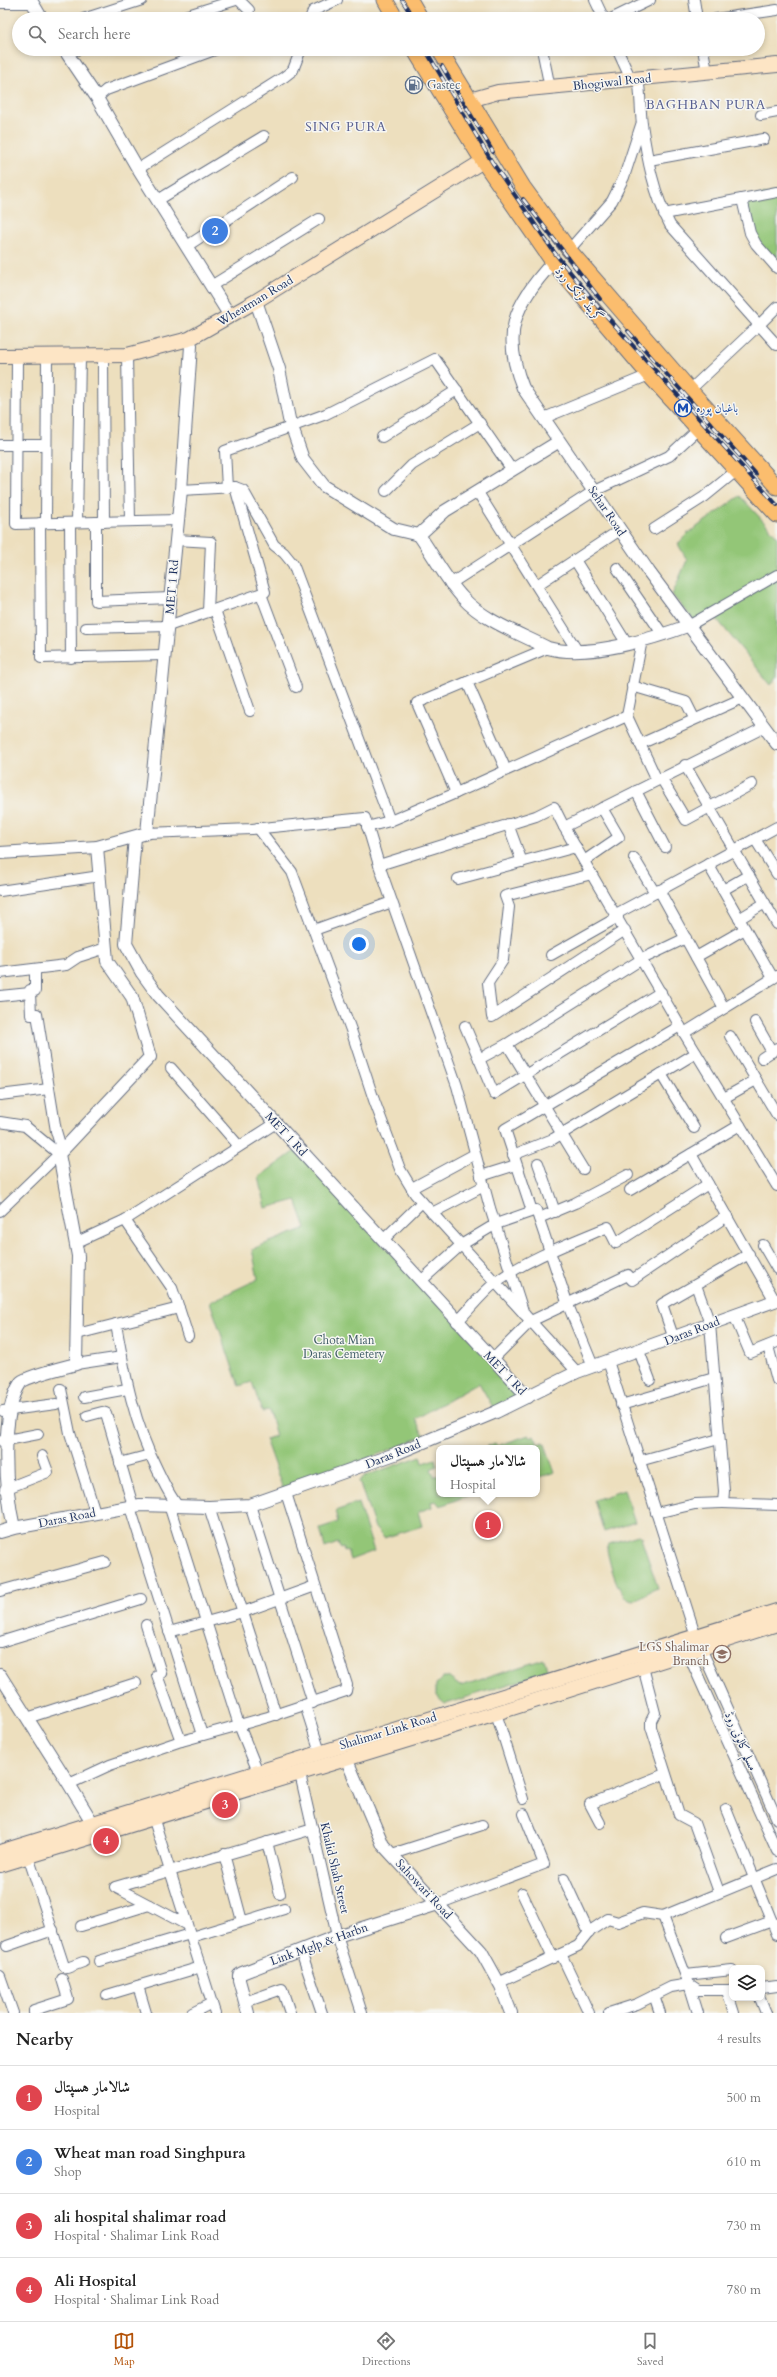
<!DOCTYPE html>
<html lang="en">
<head>
<meta charset="utf-8">
<style>
	body { margin:0; font-family:Cardo,Amiri,serif; background:#f2f2f2; color:#222 }
	.controls { position:absolute; right:12px; bottom:12px; display:grid; overflow:hidden; border-radius:8px; box-shadow:0 2px 6px #0003 }
	.controls button { width:36px; height:36px; display:grid; place-items:center; padding:0; border:0; border-bottom:1px solid #e0e0e0; background:#fff; color:#222; font:20px sans-serif }
	.you { position:absolute; left:359px; top:944px; width:14px; height:14px; margin:-10px; border:3px solid #fff; border-radius:50%; background:#1a73e8; box-shadow:0 0 0 6px #1a73e833 }
	.badge { display:grid; place-items:center; width:26px; height:26px; border-radius:50%; background:#b45309; color:#fff; font-size:13px; font-weight:700 }
	.pin { position:absolute; translate:-50% -50%; border:2px solid #fff; box-shadow:0 1px 4px #0006 }
	.popup { position:absolute; left:436px; top:1445px; width:104px; height:52px; box-sizing:border-box; display:grid; place-content:center; border-radius:8px; background:#fff; filter:drop-shadow(0 1px 3px #0005); font-size:13px; white-space:nowrap; color:#767676 }
	.popup b { font-size:15px; color:#222 }
	.popup::after { content:''; position:absolute; left:50%; top:100%; margin-left:-8px; border:8px solid transparent; border-top-color:#fff }
	.list { margin:0; padding:0; list-style:none }
	h2 { display:flex; justify-content:space-between; align-items:center; height:52px; margin:0; padding:0 16px; font-size:17px }
	h2 small { font-size:13px; font-weight:400; color:#767676 }
	.list li { display:grid; grid-template-columns:26px 1fr auto; gap:12px; align-items:center; box-sizing:border-box; height:64px; padding:0 16px; border-top:1px solid #e0e0e0 }
	.list b { display:block; font-size:15px; white-space:nowrap }
	.list p { margin:0; font-size:13px; white-space:nowrap; color:#767676 }
	.list em { font-size:13px; font-style:normal; color:#767676 }
	.icon { flex:none; width:22px; height:22px; fill:none; stroke:currentColor; stroke-width:2; stroke-linecap:round; stroke-linejoin:round }
	.map { position:relative; flex:none; width:777px; height:2013px; overflow:hidden }
	.search { position:absolute; background:#fff; box-shadow:0 2px 6px #0003; left:12px; right:12px; top:12px; height:44px; display:flex; align-items:center; gap:10px; box-sizing:border-box; padding:0 14px; border-radius:22px; color:#767676; font-size:15px }
	.sheet { height:308px; background:#fff }
	nav { display:flex; justify-content:space-around; align-items:center; box-sizing:border-box; height:56px; border-top:1px solid #e0e0e0; background:#fff; font-size:11px; color:#767676 }
	nav a { display:grid; justify-items:center; gap:2px }
	nav .on { color:#b45309 }
	.map>svg:first-child { display:block }
	.green { fill:#93c677; stroke:#577a6a }
	.lines { fill:none; stroke-linecap:round; stroke-linejoin:round }
	.minor-casing { stroke:#646d80; stroke-width:12 }
	.tertiary-casing { stroke:#646d80; stroke-width:14 }
	.secondary-casing { stroke:#646d80; stroke-width:16 }
	.primary-casing { stroke:#646d80; stroke-width:17 }
	.minor { stroke:#fff; stroke-width:10 }
	.tertiary { stroke:#fff; stroke-width:12 }
	.secondary { stroke:#fde5c5; stroke-width:14 }
	.primary { stroke:#fbbd6e; stroke-width:15 }
	.rail-casing { stroke:#1b2f5e; stroke-width:4 }
	.rail { stroke:#f6f6f2; stroke-width:2.5; stroke-dasharray:8; stroke-linecap:butt }
	.labels { text-anchor:middle; stroke-width:3; stroke-linejoin:round; paint-order:stroke }
	.street-label { font-size:12px; fill:#1b2f5e; stroke:#f6f6f2 }
	.service-label { font-size:12px; fill:#4e5e75; stroke:#f6f6f2; text-anchor:start }
	.transit-label { font-size:12px; fill:#164399; stroke:#f6f6f2; text-anchor:start }
	.park-label { font-size:12px; fill:#3f5c66; stroke:#f6f6f2 }
	.education-label { font-size:12px; fill:#785e54; stroke:#f6f6f2; text-anchor:end }
	.neighbourhood-label { font-size:13px; letter-spacing:1px; fill:#585f90; stroke:#f6f6f2 }
</style>
</head>
<body>
<div class="map">
<svg width="777" height="2013" viewBox="0 0 777 2013">
	<rect width="100%" height="100%" fill="#f6f6f2"/>
	<filter id="ink" filterUnits="userSpaceOnUse"><feTurbulence type="fractalNoise" baseFrequency=".025" numOctaves="2"/><feDisplacementMap in="SourceGraphic" scale="8" xChannelSelector="R" yChannelSelector="G"/><feConvolveMatrix kernelMatrix="1 2 1 2 8 2 1 2 1" color-interpolation-filters="sRGB"/></filter>
	<filter id="wash" filterUnits="userSpaceOnUse"><feTurbulence type="fractalNoise" baseFrequency=".012" numOctaves="4" result="noise"/><feDisplacementMap in="SourceGraphic" scale="16" xChannelSelector="R" yChannelSelector="G"/><feGaussianBlur stdDeviation="0.9" result="paint"/><feColorMatrix in="noise" values="0 0 0 0 0 0 0 0 0 0 0 0 0 0 0 0 0 1.4 0 .05"/><feComposite in="paint" operator="in"/></filter>
	<g filter="url(#wash)">
		<rect width="100%" height="100%" fill="#eddfbe"/>
		<g class="green">
			<polygon points="777,192 777,268 756,244 742,199"/>
			<polygon points="740,496 777,536 777,678 771,685 716,618 700,627 672,595 687,560 678,544 687,534"/>
			<polygon points="295,1151 524,1396 494,1409 479,1383 415,1419 424,1436 284,1492 265,1439 276,1436 269,1411 262,1412 252,1382 239,1386 210,1302 258,1279 252,1249 306,1228 296,1200 266,1208 259,1177"/>
			<polygon points="529,1435 529,1437 534,1435 538,1444 544,1442 555,1472 537,1478 537,1448 486,1447 495,1443 497,1446"/>
			<polygon points="421,1456 423,1463 435,1459 437,1466 431,1469 434,1476 439,1476 439,1494 472,1494 440,1506 436,1501 431,1502 432,1507 418,1512 422,1526 384,1538 375,1528 359,1481 365,1476"/>
			<polygon points="624,1490 635,1522 604,1532 594,1500"/>
			<polygon points="358,1503 374,1551 350,1560 347,1550 344,1551 343,1547 340,1548 338,1543 325,1548 320,1528 338,1522 335,1511"/>
			<path d="M 638,1535 L 643,1537 L 641,1538 L 658,1588 C 650,1590 637,1600 634,1601 C 619,1602 609,1562 607,1549 L 609,1544 Z"/>
			<polygon points="544,1659 548,1672 445,1704 436,1696 436,1684 443,1677 448,1677 460,1686 464,1685"/>
		</g>
	</g>
	<g filter="url(#ink)">
		<g class="lines">
			<defs>
				<g id="minor">
					<polyline points="239,0 249,10"/>
					<polyline points="595,0 604,19"/>
					<polyline points="694,0 697,19"/>
					<polyline points="83,19 142,0"/>
					<polyline points="175,19 236,0"/>
					<polyline points="310,19 313,11 337,0"/>
					<polyline points="611,19 650,0"/>
					<polyline points="716,19 777,10"/>
					<polyline points="542,49 550,88"/>
					<polyline points="617,49 628,73 628,79"/>
					<polyline points="703,49 707,72"/>
					<polyline points="67,53 79,49"/>
					<path d="M 638,78 C 641,94 640,109 642,124 C 647,159 654,194 670,225 L 759,325 L 675,404"/>
					<polyline points="97,98 106,90 217,49"/>
					<polyline points="761,115 777,112"/>
					<polyline points="649,160 764,139"/>
					<polyline points="138,169 284,77 293,70 301,49"/>
					<polyline points="742,199 750,233 756,244 777,268"/>
					<polyline points="158,200 264,136"/>
					<polyline points="664,214 777,192"/>
					<polyline points="187,246 293,177"/>
					<polyline points="569,250 612,201 624,177 641,125"/>
					<polyline points="211,286 319,219"/>
					<polyline points="777,307 759,325 777,345"/>
					<polyline points="127,355 130,521"/>
					<polyline points="17,356 16,524 178,520"/>
					<polyline points="103,356 104,522"/>
					<polyline points="544,418 649,375"/>
					<polyline points="382,437 457,390"/>
					<polyline points="0,445 46,445"/>
					<polyline points="227,488 225,451 326,414 435,359 512,470"/>
					<polyline points="181,490 235,487 243,490 274,545 284,553 293,564 390,821"/>
					<polyline points="386,491 412,465 480,423"/>
					<polyline points="477,491 578,652"/>
					<polyline points="77,522 80,357"/>
					<polyline points="96,522 96,601 170,598"/>
					<polyline points="40,523 41,658 164,655"/>
					<polyline points="46,523 47,356"/>
					<polyline points="70,523 71,658"/>
					<polyline points="654,529 704,497 736,471"/>
					<polyline points="176,540 211,542 208,612"/>
					<polyline points="575,560 627,644"/>
					<polyline points="617,568 663,635"/>
					<polyline points="450,584 594,491 669,456 698,429"/>
					<polyline points="537,585 620,530"/>
					<polyline points="261,594 296,687"/>
					<polyline points="215,610 250,711"/>
					<polyline points="690,625 777,575"/>
					<polyline points="86,628 168,626 265,592 235,487"/>
					<polyline points="642,640 627,716 657,780"/>
					<polyline points="467,682 506,770"/>
					<polyline points="632,686 686,702 694,718"/>
					<polyline points="640,744 743,698"/>
					<polyline points="685,765 777,924"/>
					<polyline points="661,778 686,820 752,784"/>
					<polyline points="636,791 665,847"/>
					<polyline points="456,793 417,703 548,648"/>
					<polyline points="508,824 522,862"/>
					<polyline points="367,827 390,821 456,793 627,716"/>
					<polyline points="564,827 765,727"/>
					<polyline points="258,828 292,872 351,1030 374,1100 400,1169 415,1194 577,1372"/>
					<polyline points="147,833 252,829 365,818 379,865 457,1086 490,1208 524,1314"/>
					<polyline points="755,839 777,874"/>
					<polyline points="634,858 655,893"/>
					<polyline points="584,861 619,837 602,808"/>
					<polyline points="708,864 773,978"/>
					<polyline points="379,865 536,816 554,807 564,827 684,1033 777,1186"/>
					<polyline points="592,874 505,896 509,907 503,960 488,983 492,1017 625,930"/>
					<polyline points="458,879 576,847"/>
					<polyline points="659,890 724,1008"/>
					<polyline points="723,890 749,875"/>
					<polyline points="0,891 100,876"/>
					<polyline points="616,914 777,827"/>
					<polyline points="739,919 765,903"/>
					<polyline points="314,930 392,902"/>
					<polyline points="551,955 618,917"/>
					<polyline points="696,957 745,929"/>
					<polyline points="35,969 35,991 30,990 30,993 31,1015 37,1014 56,1131 62,1151"/>
					<polyline points="0,973 66,965 78,957 106,948"/>
					<polyline points="0,996 30,993"/>
					<polyline points="755,1022 772,1052"/>
					<polyline points="465,1026 494,1094 661,992"/>
					<polyline points="684,1033 777,976"/>
					<polyline points="730,1036 777,1115"/>
					<polyline points="507,1044 642,959 686,938"/>
					<polyline points="762,1058 777,1048"/>
					<polyline points="479,1059 507,1044 583,1169"/>
					<polyline points="171,1068 239,1146"/>
					<polyline points="661,1074 694,1128"/>
					<polyline points="0,1095 49,1089"/>
					<polyline points="724,1098 756,1080"/>
					<polyline points="0,1122 25,1126 59,1154 0,1211"/>
					<polyline points="691,1154 775,1301"/>
					<polyline points="513,1155 553,1139 696,1053"/>
					<polyline points="538,1163 555,1212"/>
					<polyline points="481,1176 516,1165"/>
					<polyline points="412,1188 475,1154"/>
					<polyline points="630,1190 740,1125"/>
					<polyline points="532,1211 505,1129 680,1026"/>
					<polyline points="432,1213 484,1186"/>
					<polyline points="539,1218 575,1203 628,1175"/>
					<polyline points="125,1220 172,1288 179,1308"/>
					<polyline points="383,1240 422,1202"/>
					<polyline points="75,1243 125,1220 276,1123"/>
					<polyline points="763,1245 777,1269"/>
					<polyline points="421,1281 461,1245 496,1224 536,1210 568,1305 593,1366"/>
					<polyline points="696,1285 710,1324 724,1491 723,1503 777,1505"/>
					<polyline points="734,1315 750,1353 777,1342"/>
					<path d="M 457,1322 C 470,1309 482,1293 496,1282 C 529,1258 570,1243 608,1227 L 616,1243 L 708,1184"/>
					<path d="M 116,1324 C 125,1376 134,1424 158,1471 C 164,1483 169,1495 178,1506"/>
					<polyline points="77,1334 179,1308 188,1336"/>
					<polyline points="674,1339 662,1304 749,1254"/>
					<polyline points="768,1346 777,1380"/>
					<polyline points="639,1351 650,1380"/>
					<polyline points="492,1360 531,1321 628,1275 632,1280 727,1216"/>
					<polyline points="608,1361 696,1637 777,1819"/>
					<polyline points="76,1364 122,1357"/>
					<polyline points="61,1389 70,1433 95,1512"/>
					<polyline points="84,1397 127,1389"/>
					<polyline points="621,1405 714,1378"/>
					<polyline points="3,1411 56,1404"/>
					<polyline points="87,1416 102,1412 106,1413 133,1506"/>
					<polyline points="2,1441 38,1434"/>
					<polyline points="639,1461 719,1439"/>
					<polyline points="120,1463 150,1455"/>
					<polyline points="5,1489 48,1472 42,1456"/>
					<polyline points="169,1505 239,1725 258,1772"/>
					<polyline points="250,1505 313,1703"/>
					<polyline points="130,1507 202,1735"/>
					<polyline points="209,1507 276,1715"/>
					<polyline points="656,1513 695,1504 723,1503"/>
					<polyline points="0,1591 105,1562"/>
					<polyline points="146,1625 161,1673 157,1675 181,1741"/>
					<polyline points="169,1632 243,1612 315,1586"/>
					<polyline points="0,1642 141,1599"/>
					<polyline points="685,1647 777,1851"/>
					<polyline points="643,1667 655,1713 651,1721 651,1727 679,1815 694,1823 719,1892"/>
					<polyline points="305,1705 320,1752"/>
					<polyline points="496,1713 523,1799"/>
					<polyline points="27,1718 136,1683"/>
					<polyline points="300,1774 337,1936 362,2013"/>
					<polyline points="69,1784 110,1765 178,1742 268,1717 346,1691 347,1685 286,1493"/>
					<polyline points="726,1809 777,1934"/>
					<polyline points="153,1817 215,2013"/>
					<polyline points="600,1823 590,1804 665,1774"/>
					<polyline points="267,1842 280,1894"/>
					<polyline points="224,1854 242,1921"/>
					<polyline points="392,1854 482,1825"/>
					<polyline points="28,1856 64,1966 67,1968 83,1962"/>
					<polyline points="564,1879 589,1933"/>
					<polyline points="522,1893 553,1958"/>
					<polyline points="438,1904 544,1864 524,1814"/>
					<polyline points="663,1916 689,1984 698,1990 732,1990"/>
					<polyline points="187,1925 115,1887 313,1829"/>
					<polyline points="81,1926 149,1905"/>
					<polyline points="191,1937 284,1909"/>
					<polyline points="726,1938 772,1921"/>
					<polyline points="7,1946 53,1930"/>
					<polyline points="301,1951 322,2013"/>
					<polyline points="561,1954 589,2013"/>
					<polyline points="99,1961 190,1934"/>
					<polyline points="686,1975 732,1970"/>
					<polyline points="0,1976 13,2013"/>
					<polyline points="498,1983 578,1946 590,1931 608,1919 618,1922 643,1913 663,1916 777,1869"/>
					<polyline points="138,1986 146,2013"/>
					<polyline points="762,1988 777,1986"/>
					<polyline points="727,1991 734,2013"/>
					<polyline points="107,1995 201,1967"/>
					<polyline points="654,1995 660,2013"/>
					<polyline points="760,1998 766,2013"/>
					<polyline points="245,2002 282,1989 290,2013"/>
					<polyline points="34,2013 34,2010 68,1999 62,1979"/>
					<polyline points="192,2013 212,2003"/>
					<polyline points="609,2013 637,2004 671,1987 689,1984 698,2013"/>
				</g>
				<g id="tertiary">
					<polyline points="0,2 32,2 42,19"/>
					<polyline points="64,49 97,98 138,169 230,316"/>
					<path d="M 553,262 C 514,304 501,334 523,388 L 649,572 L 777,744"/>
					<path d="M 256,301 L 279,369 L 289,419 L 303,459 L 324,486 L 394,529 L 419,535 C 434,556 445,579 463,598 C 484,621 521,634 548,648 C 587,659 652,639 690,625"/>
					<polyline points="419,535 445,511 558,442"/>
					<polyline points="135,837 126,944 142,973 158,995 528,1397"/>
					<polyline points="0,853 97,847 147,833 181,490 191,346 189,339"/>
					<polyline points="14,1528 140,1505 209,1507 250,1505 395,1454 496,1412 577,1372 777,1300"/>
					<path d="M 0,1532 L 14,1528 C 5,1489 0,1413 21,1382 C 28,1376 65,1367 76,1364 L 78,1256 L 59,1154 L 150,1057 L 132,997 L 107,961 L 97,847"/>
					<polyline points="0,1675 69,1784 92,1822 94,1831"/>
					<polyline points="346,1758 383,1845 481,1951 501,1987 511,2013"/>
					<polyline points="248,2013 239,1980 239,1975 242,1973 337,1936 438,1904"/>
				</g>
				<g id="secondary">
					<polyline points="451,110 470,100 498,92 777,65"/>
					<polyline points="0,356 127,355 189,339 256,301 483,161"/>
					<polyline points="0,1852 777,1611"/>
					<polyline points="0,1865 496,1713 777,1624"/>
				</g>
				<g id="primary">
					<polyline points="385,0 396,19"/>
					<polyline points="410,0 421,19"/>
					<polyline points="414,49 483,161 553,262 649,375 777,515"/>
					<polyline points="439,49 523,187 569,250 690,390 777,487"/>
				</g>
			</defs>
			<use href="#minor" class="minor-casing"/>
			<use href="#tertiary" class="tertiary-casing"/>
			<use href="#secondary" class="secondary-casing"/>
			<use href="#primary" class="primary-casing"/>
			<use href="#minor" class="minor"/>
			<use href="#tertiary" class="tertiary"/>
			<use href="#secondary" class="secondary"/>
			<use href="#primary" class="primary"/>
			<defs>
				<g id="rail">
					<polyline points="402,0 414,19"/>
					<polyline points="425,49 492,162 554,252 599,308 777,505"/>
					<polyline points="442,66 493,152"/>
					<polyline points="523,199 600,299"/>
					<polyline points="628,331 756,474"/>
				</g>
			</defs>
			<use href="#rail" class="rail-casing"/>
			<use href="#rail" class="rail"/>
		</g>
	</g>
	<defs>
		<symbol id="fuel-ring" viewBox="-11 -11 22 22"><circle r="9.5" fill="#f6f6f2" stroke="#5c6f8a" stroke-width="1.5"/><path d="M-5.5-6h7V0h2V4h1.3V-2.5L3-4.5l.8-.8L6-3V5H2.5V1h-1V6h-7ZM-4.2-4.7v3.2H.2V-4.7Z" fill="#5c6f8a"/></symbol>
		<symbol id="metro-ring" viewBox="-11 -11 22 22"><circle r="9.5" fill="#f6f6f2" stroke="#1a4fb4" stroke-width="1.5"/><path d="M-5.5 5V-5H-3L0 0L3-5H5.5V5H3V-.5L0 4L-3-.5V5Z" fill="#1a4fb4"/></symbol>
		<symbol id="school-ring" viewBox="-11 -11 22 22"><circle r="9.5" fill="#f6f6f2" stroke="#8d6e63" stroke-width="1.5"/><path d="M0-5L7-2L0 1L-7-2ZM-4 1L0 2.5L4 1V4Q0 6-4 4Z" fill="#8d6e63"/></symbol>
	</defs>
	<g fill-rule="evenodd">
		<use href="#fuel-ring" x="404" y="75" width="20" height="20"/>
		<use href="#metro-ring" x="673" y="398" width="20" height="20"/>
		<use href="#school-ring" x="712" y="1644" width="20" height="20"/>
	</g>
	<g class="labels">
		<g class="street-label">
			<text transform="translate(612 82) rotate(-6)" y="4">Bhogiwal Road</text>
			<text transform="translate(579 294) rotate(50)" y="4">گرینڈ ٹرنک روڈ</text>
			<text transform="translate(255 301) rotate(-31)" y="4">Wheatman Road</text>
			<text transform="translate(607 511) rotate(56)" y="4">Sehar Road</text>
			<text transform="translate(172 587) rotate(-85)" y="4">MET 1 Rd</text>
			<text transform="translate(286 1134) rotate(47)" y="4">MET 1 Rd</text>
			<text transform="translate(692 1331) rotate(-21)" y="4">Daras Road</text>
			<text transform="translate(505 1373) rotate(46)" y="4">MET 1 Rd</text>
			<text transform="translate(393 1454) rotate(-22)" y="4">Daras Road</text>
			<text transform="translate(67 1518) rotate(-11)" y="4">Daras Road</text>
			<text transform="translate(388 1731) rotate(-17)" y="4">Shalimar Link Road</text>
			<text transform="translate(741 1741) rotate(66)" y="4">مسلم کالونی روڈ</text>
			<text transform="translate(335 1868) rotate(77)" y="4">Khalid Shah Street</text>
			<text transform="translate(424 1889) rotate(47)" y="4">Sahowari Road</text>
			<text transform="translate(319 1944) rotate(-20)" y="4">Link Mglp &amp; Harbn</text>
		</g>
		<g class="service-label">
			<text x="427" y="89">Gastec</text>
		</g>
		<g class="transit-label">
			<text x="696" y="412">باغبان پورہ</text>
		</g>
		<g class="park-label">
			<text x="344" y="1344">Chota Mian<tspan x="344" dy="14">Daras Cemetery</tspan></text>
		</g>
		<g class="education-label">
			<text x="709" y="1651">LGS Shalimar<tspan x="709" dy="14">Branch</tspan></text>
		</g>
		<g class="neighbourhood-label">
			<text x="706" y="109">BAGHBAN PURA</text>
			<text x="346" y="131">SING PURA</text>
		</g>
	</g>
</svg>
<div class="controls">
<button><svg class="icon" aria-label="layers" viewBox="0 0 24 24"><path d="M12 4l9 5-9 5-9-5zM3 14l9 5 9-5"/></svg></button>
</div>
<div class="you"></div>
<div class="pin badge" style="left:488px;top:1525px;background:#e0444e">1</div>
<div class="popup"><b>شالامار ہسپتال</b>Hospital</div>
<div class="pin badge" style="left:215px;top:231px;background:#3f7fe0">2</div>
<div class="pin badge" style="left:225px;top:1805px;background:#e0444e">3</div>
<div class="pin badge" style="left:106px;top:1841px;background:#e0444e">4</div>
<div class="search"><svg class="icon" aria-label="search" viewBox="0 0 24 24"><circle cx="10" cy="10" r="6"/><path d="M15 15l6 6"/></svg>Search here</div>
</div>
<section class="sheet">
<h2>Nearby<small>4 results</small></h2>
<ul class="list">
<li><span class="badge" style="background:#e0444e">1</span><div><b>شالامار ہسپتال</b><p>Hospital</p></div><em>500 m</em></li>
<li><span class="badge" style="background:#3f7fe0">2</span><div><b>Wheat man road Singhpura</b><p>Shop</p></div><em>610 m</em></li>
<li><span class="badge" style="background:#e0444e">3</span><div><b>ali hospital shalimar road</b><p>Hospital · Shalimar Link Road</p></div><em>730 m</em></li>
<li><span class="badge" style="background:#e0444e">4</span><div><b>Ali Hospital</b><p>Hospital · Shalimar Link Road</p></div><em>780 m</em></li>
</ul>
</section>
<nav>
<a class="on"><svg class="icon" aria-label="map" viewBox="0 0 24 24"><path d="M3 6l6-2 6 2 6-2v14l-6 2-6-2-6 2zM9 4v14M15 6v14"/></svg>Map</a>
<a><svg class="icon" aria-label="directions" viewBox="0 0 24 24"><path d="M12 3l9 9-9 9-9-9zM9 14v-3h6M13 9l2 2-2 2"/></svg>Directions</a>
<a><svg class="icon" aria-label="saved" viewBox="0 0 24 24"><path d="M7 4h10v16l-5-4-5 4z"/></svg>Saved</a>
</nav>
</body>
</html>
